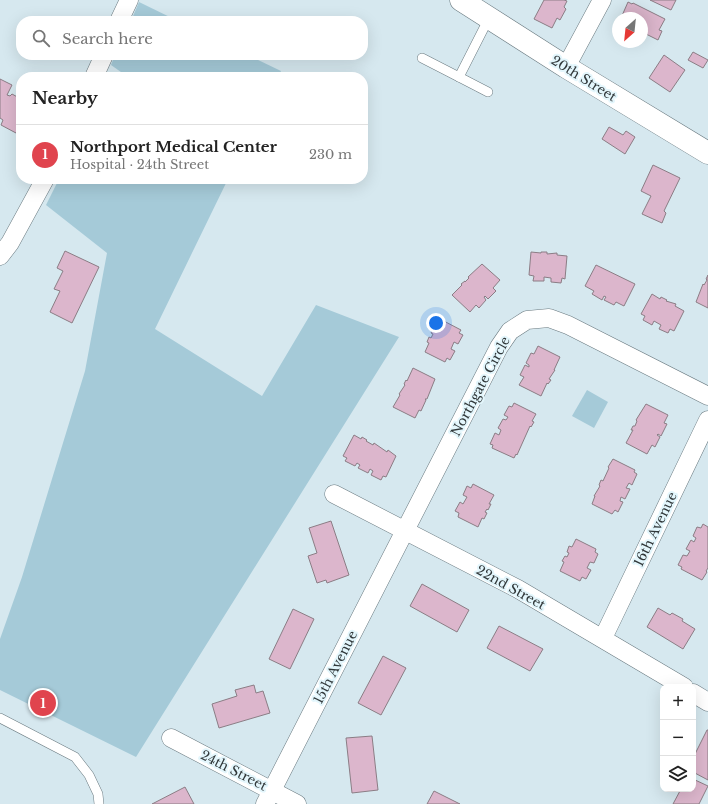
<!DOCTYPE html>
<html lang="en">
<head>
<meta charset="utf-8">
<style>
	body { margin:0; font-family:"Libre Baskerville",serif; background:#f6f6f6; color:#222 }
	.controls { position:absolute; right:12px; bottom:12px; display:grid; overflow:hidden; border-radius:8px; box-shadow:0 4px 16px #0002 }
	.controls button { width:36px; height:36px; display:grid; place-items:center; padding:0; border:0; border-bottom:1px solid #e0e0e0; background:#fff; color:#222; font:20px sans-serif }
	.compass { position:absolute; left:612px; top:12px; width:36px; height:36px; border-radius:50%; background:#fff; box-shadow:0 4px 16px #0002; rotate:207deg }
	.you { position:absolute; left:436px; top:323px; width:14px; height:14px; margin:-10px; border:3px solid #fff; border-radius:50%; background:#1a73e8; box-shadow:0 0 0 6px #1a73e833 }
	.badge { display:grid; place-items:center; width:26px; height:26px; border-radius:50%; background:#ad3489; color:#fff; font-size:13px; font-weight:700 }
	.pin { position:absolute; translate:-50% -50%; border:2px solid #fff; box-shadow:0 1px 4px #0006 }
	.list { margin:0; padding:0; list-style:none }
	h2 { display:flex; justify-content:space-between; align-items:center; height:52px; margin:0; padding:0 16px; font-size:17px }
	h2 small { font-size:13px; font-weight:400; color:#767676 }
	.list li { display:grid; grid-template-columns:26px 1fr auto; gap:12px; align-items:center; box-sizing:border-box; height:60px; padding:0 16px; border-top:1px solid #e0e0e0 }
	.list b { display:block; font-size:15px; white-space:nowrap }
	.list p { margin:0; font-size:13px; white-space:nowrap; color:#767676 }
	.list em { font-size:13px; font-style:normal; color:#767676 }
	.icon { flex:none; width:22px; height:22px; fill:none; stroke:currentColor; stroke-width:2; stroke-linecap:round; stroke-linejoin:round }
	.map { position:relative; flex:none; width:708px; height:804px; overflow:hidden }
	.search { position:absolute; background:#fff; box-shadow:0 4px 16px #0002; left:16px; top:16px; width:352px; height:44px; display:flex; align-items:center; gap:10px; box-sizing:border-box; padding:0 14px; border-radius:16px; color:#767676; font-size:15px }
	.panel { position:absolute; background:#fff; box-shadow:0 4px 16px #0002; left:16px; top:72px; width:352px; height:112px; border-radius:16px }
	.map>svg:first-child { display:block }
	.green { fill:#a5cad8 }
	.building { fill:#dcb6cc; stroke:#8b7d85 }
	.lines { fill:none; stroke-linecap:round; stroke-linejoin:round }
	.service-casing { stroke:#6a7a80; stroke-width:10 }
	.minor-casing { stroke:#6a7a80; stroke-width:19 }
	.tertiary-casing { stroke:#6a7a80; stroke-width:23 }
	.service { stroke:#fff; stroke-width:9 }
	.minor { stroke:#fff; stroke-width:18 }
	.tertiary { stroke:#fff; stroke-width:22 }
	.labels { text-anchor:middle; stroke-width:4; stroke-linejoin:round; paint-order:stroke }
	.street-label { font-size:13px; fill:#31383a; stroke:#e3f6fc }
</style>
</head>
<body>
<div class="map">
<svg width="708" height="804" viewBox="0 0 708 804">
	<rect width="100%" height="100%" fill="#d6e8ef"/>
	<g class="green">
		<polygon points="139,2 178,21 131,21"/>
		<polygon points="115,55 248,55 281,71 278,77 128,77 111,65"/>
		<polygon points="59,179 228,179 155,329 262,396 316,305 399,337 136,757 0,690 0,639 22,577 85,371 107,253 46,205"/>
		<polygon points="587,390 608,402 594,428 572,416"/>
	</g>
	<g class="building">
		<polygon points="544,0 564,0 567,1 564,7 566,9 560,20 557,18 552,28 534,19"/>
		<polygon points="650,0 676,0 671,10"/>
		<polygon points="628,2 632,4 633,3 665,19 659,30 662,31 658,40 642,32 642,18 621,18"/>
		<polygon points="693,52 708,60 703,68 688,60"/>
		<polygon points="664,55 685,70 670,92 649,78"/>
		<polygon points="0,79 12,85 7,95 10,96 12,94 21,99 21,122 16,133 1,125 3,120 0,118"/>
		<polygon points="609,127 623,135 626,131 635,137 625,154 602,139"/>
		<polygon points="653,165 680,178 664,211 666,213 662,223 642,214 651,196 641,191"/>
		<polygon points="65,251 99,267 72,323 50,312 60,291 54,289 63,271 57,268"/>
		<polygon points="531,252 541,253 541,252 547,252 547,254 557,253 557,255 567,256 565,279 562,278 561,283 551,282 551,278 544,277 544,281 533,281 534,276 529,275"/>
		<polygon points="482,264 500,280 493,288 496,291 488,299 485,296 484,297 486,300 479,308 476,305 470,312 452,295 462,285 461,284 465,281 465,282 469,278 468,277"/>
		<polygon points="596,265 635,284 624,306 616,302 614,305 604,300 606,297 604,296 602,300 592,294 594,291 585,286"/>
		<polygon points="708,275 708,308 696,302 703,284 704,285 707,280 706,279"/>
		<polygon points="652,294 660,299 661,297 667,300 666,301 676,304 675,306 684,311 674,331 670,329 668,333 659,329 661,325 654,321 652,325 643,320 645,316 641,314"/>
		<polygon points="440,319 461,330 459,333 463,335 458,344 454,342 451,349 455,351 450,360 447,358 445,362 425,352 429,343 427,342 429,337 431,338 433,334 431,333 434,327 436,328"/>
		<polygon points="538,346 560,357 554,370 555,370 549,379 551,380 548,384 547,383 541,396 519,385 524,377 520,375 525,365 529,367 529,365 526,363 531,353 534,354"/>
		<polygon points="413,368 435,379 427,399 425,399 426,400 421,411 419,410 415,418 393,407 400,395 399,394 405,385 404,384 406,380 407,381"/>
		<polygon points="514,403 536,414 532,421 534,422 531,427 530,426 517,455 516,454 514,458 492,448 493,445 490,444 495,433 499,435 501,430 498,428 503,419 506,420 508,417 504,415 509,406 512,407"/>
		<polygon points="646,404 668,415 664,423 667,424 661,436 658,434 657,435 660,437 655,447 652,445 647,454 626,443 633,430 631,430 633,426 635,426 637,421 636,420"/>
		<polygon points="354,435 361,439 362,437 367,440 366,441 373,445 374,443 387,452 388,450 396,456 386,477 383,476 381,480 371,475 373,471 370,469 368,473 358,468 360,465 357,463 355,466 345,461 347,458 343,456"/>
		<polygon points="613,459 635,470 634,472 637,474 632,485 629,483 626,488 630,489 625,499 621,497 620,501 623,502 618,512 615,510 612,514 592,504 595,496 594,496 600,486 599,485 601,480 603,481 609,468 608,467"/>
		<polygon points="473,484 494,495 489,504 491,504 488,510 487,509 485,512 487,513 484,519 482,518 478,527 458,517 459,513 455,511 460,502 463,504 467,497 463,495 467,486 471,488"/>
		<polygon points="331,521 349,575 327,583 326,580 317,583 308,556 317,553 309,528"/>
		<polygon points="703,524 708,527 708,568 706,571 707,572 702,580 681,569 682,567 678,565 683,555 687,556 690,551 686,549 691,540 694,542 696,538 693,536 697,527 701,528"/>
		<polygon points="576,539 596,549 595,552 598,554 594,563 590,562 587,568 591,570 586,579 582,577 580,581 560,571 564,562 562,561 565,556 567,557 569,553 567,552 569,546 572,547"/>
		<polygon points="422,584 469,610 457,632 410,606"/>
		<polygon points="658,608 670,615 672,613 683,619 682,621 695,629 683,649 647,627"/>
		<polygon points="293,609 314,619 290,669 269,659"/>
		<polygon points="499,626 543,649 530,671 487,648"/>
		<polygon points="383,656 406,668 381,715 358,703"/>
		<polygon points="254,685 256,693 263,691 270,713 219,728 212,704 237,696 235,690"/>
		<polygon points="707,730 708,730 708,780 693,772 693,758"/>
		<polygon points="372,736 378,790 352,793 346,738"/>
		<polygon points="693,779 708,786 699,804 673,804 681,789 693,789"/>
		<polygon points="185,787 194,804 152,804"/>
		<polygon points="434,791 460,804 427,804"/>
	</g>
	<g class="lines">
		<defs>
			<g id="service">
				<polyline points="422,58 459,77 489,18"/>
				<polyline points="459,77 488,92"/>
				<polyline points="0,718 75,757 89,775 98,794 99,804"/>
			</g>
			<g id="minor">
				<polyline points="119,21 129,0"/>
				<polyline points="566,67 602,0"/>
				<polyline points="94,77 104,55"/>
				<polyline points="0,256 10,243 45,179"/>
				<polyline points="334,494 518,589 684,687"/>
				<polyline points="603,638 708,420"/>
				<polyline points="693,693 708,702"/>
				<polyline points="171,738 297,804"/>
				<polyline points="265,804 499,347 510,331 527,320 549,318 568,325 708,396"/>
			</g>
			<polyline id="tertiary" points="461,0 566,67 708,153"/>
		</defs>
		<use href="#service" class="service-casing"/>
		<use href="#minor" class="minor-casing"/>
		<use href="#tertiary" class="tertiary-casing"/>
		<use href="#service" class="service"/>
		<use href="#minor" class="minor"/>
		<use href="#tertiary" class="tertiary"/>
	</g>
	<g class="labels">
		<g class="street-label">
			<text transform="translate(584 78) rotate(32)" y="5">20th Street</text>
			<text transform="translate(480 386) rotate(-62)" y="5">Northgate Circle</text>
			<text transform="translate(655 529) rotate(-64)" y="5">16th Avenue</text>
			<text transform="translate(511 587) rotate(29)" y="5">22nd Street</text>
			<text transform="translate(335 667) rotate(-63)" y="5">15th Avenue</text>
			<text transform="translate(234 770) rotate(27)" y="5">24th Street</text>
		</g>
	</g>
</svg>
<div class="controls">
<button>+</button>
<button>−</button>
<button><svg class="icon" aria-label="layers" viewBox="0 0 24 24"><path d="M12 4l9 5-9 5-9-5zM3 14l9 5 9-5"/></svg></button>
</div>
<svg class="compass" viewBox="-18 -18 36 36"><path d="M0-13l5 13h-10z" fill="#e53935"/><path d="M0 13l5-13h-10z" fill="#767676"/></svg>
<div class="you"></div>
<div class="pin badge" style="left:43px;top:703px;background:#e0444e">1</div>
<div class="search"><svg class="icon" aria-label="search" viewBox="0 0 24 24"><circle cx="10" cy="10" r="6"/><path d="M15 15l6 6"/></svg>Search here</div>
<section class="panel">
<h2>Nearby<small></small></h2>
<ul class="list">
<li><span class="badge" style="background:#e0444e">1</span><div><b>Northport Medical Center</b><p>Hospital · 24th Street</p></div><em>230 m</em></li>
</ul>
</section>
</div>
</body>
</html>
